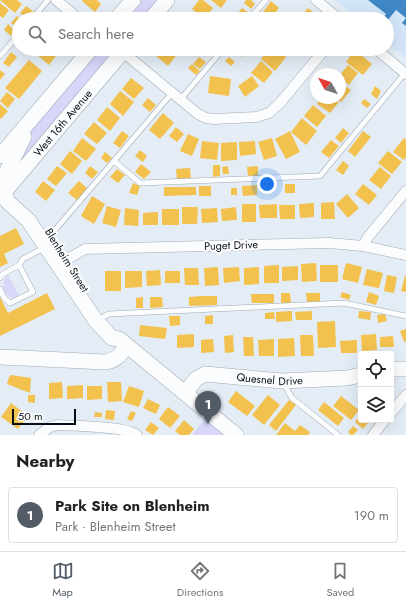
<!DOCTYPE html>
<html lang="en">
<head>
<meta charset="utf-8">
<style>
	body { margin:0; font-family:Jost,sans-serif; background:#f2f2f2; color:#222 }
	.controls { position:absolute; right:12px; bottom:12px; display:grid; overflow:hidden; border-radius:4px; box-shadow:0 4px 16px #0002 }
	.controls button { width:36px; height:36px; display:grid; place-items:center; padding:0; border:0; border-bottom:1px solid #e0e0e0; background:#fff; color:#222; font:20px sans-serif }
	.compass { position:absolute; left:310px; top:68px; width:36px; height:36px; border-radius:50%; background:#fff; box-shadow:0 4px 16px #0002; rotate:309deg }
	.scale { position:absolute; left:12px; bottom:10px; width:64px; box-sizing:border-box; padding-left:4px; border:2px solid #050e18; border-top:0; font-size:11px; line-height:14px; white-space:nowrap; color:#050e18; -webkit-text-stroke:3px #fff; paint-order:stroke }
	.you { position:absolute; left:267px; top:184px; width:14px; height:14px; margin:-10px; border:3px solid #fff; border-radius:50%; background:#1a73e8; box-shadow:0 0 0 6px #1a73e833 }
	.badge { display:grid; place-items:center; width:26px; height:26px; border-radius:50%; background:#535c66; color:#fff; font-size:13px; font-weight:700 }
	.pin { position:absolute; translate:-50% -33px; filter:drop-shadow(0 1px 2px #0008) }
	.pin::after { content:''; position:absolute; top:21px; width:14px; height:12px; background:inherit; clip-path:polygon(0 0,100% 0,50% 100%) }
	.list { margin:0; padding:0; list-style:none }
	h2 { display:flex; justify-content:space-between; align-items:center; height:52px; margin:0; padding:0 16px; font-size:17px }
	h2 small { font-size:13px; font-weight:400; color:#767676 }
	.list li { display:grid; grid-template-columns:26px 1fr auto; gap:12px; align-items:center; box-sizing:border-box; height:56px; margin:0 8px 8px; padding:0 8px; border:1px solid #e0e0e0; border-radius:4px }
	.list b { display:block; font-size:15px; white-space:nowrap }
	.list p { margin:0; font-size:13px; white-space:nowrap; color:#767676 }
	.list em { font-size:13px; font-style:normal; color:#767676 }
	.icon { flex:none; width:22px; height:22px; fill:none; stroke:currentColor; stroke-width:2; stroke-linecap:round; stroke-linejoin:round }
	.map { position:relative; flex:none; width:406px; height:435px; overflow:hidden }
	.search { position:absolute; background:#fff; box-shadow:0 4px 16px #0002; left:12px; right:12px; top:12px; height:44px; display:flex; align-items:center; gap:10px; box-sizing:border-box; padding:0 14px; border-radius:22px; color:#767676; font-size:15px }
	.sheet { height:116px; background:#fff }
	nav { display:flex; justify-content:space-around; align-items:center; box-sizing:border-box; height:56px; border-top:1px solid #e0e0e0; background:#fff; font-size:11px; color:#767676 }
	nav a { display:grid; justify-items:center; gap:2px }
	nav .on { color:#535c66 }
	.map>svg:first-child { display:block }
	.built { fill:#d4e6fa }
	.green { fill:#d8d6f9 }
	.homes { fill:#f2c14e }
	.schools { fill:#3f88c5 }
	.lines { fill:none; stroke-linecap:round; stroke-linejoin:round }
	.lane-casing { stroke:#a1aab3; stroke-width:6 }
	.street-casing { stroke:#a1aab3; stroke-width:11 }
	.secondary-casing { stroke:#a1aab3; stroke-width:16 }
	.lane { stroke:#fbfcfe; stroke-width:5 }
	.street { stroke:#fbfcfe; stroke-width:10 }
	.secondary { stroke:#fbfcfe; stroke-width:15 }
	.labels { text-anchor:middle; stroke-width:4; stroke-linejoin:round; paint-order:stroke }
	.street-label { font-size:11px; fill:#050e18; stroke:#fff }
</style>
</head>
<body>
<div class="map">
<svg width="406" height="435" viewBox="0 0 406 435">
	<rect width="100%" height="100%" fill="#e4edf6"/>
	<polygon class="built" points="335,0 406,0 406,58 387,42 387,19 359,19"/>
	<g class="green">
		<polygon points="139,0 162,0 145,19 123,19"/>
		<polygon points="101,49 107,49 109,50 108,58 22,164 7,174 35,125 80,69"/>
		<path d="M 8,275 L 19,296 L 13,298 C 3,296 0,281 8,275 Z"/>
		<polygon points="206,417 225,431 222,435 192,435"/>
	</g>
	<g class="homes">
		<polygon points="0,0 17,0 22,4 15,13"/>
		<polygon points="83,0 97,0 101,4 95,12 82,1"/>
		<polygon points="199,0 203,0 213,8 204,19 192,9"/>
		<polygon points="211,0 227,0 221,8"/>
		<polygon points="246,0 251,0 255,4 251,9 244,3"/>
		<polygon points="271,1 279,8 271,18 263,12"/>
		<polygon points="0,3 9,10 3,18 0,16"/>
		<polygon points="26,6 34,12 28,19 20,13"/>
		<polygon points="242,8 249,13 245,19 233,19"/>
		<polygon points="308,8 320,18 320,19 299,19"/>
		<polygon points="191,12 200,19 185,19"/>
		<polygon points="260,14 266,19 256,19"/>
		<polygon points="17,16 21,19 19,19 19,29 11,23"/>
		<polygon points="8,24 15,31 11,36 4,30"/>
		<polygon points="40,49 56,49 59,52 49,65 36,54"/>
		<polygon points="160,49 173,49 178,53 168,66 155,55"/>
		<polygon points="177,49 189,49 184,55"/>
		<polygon points="206,49 216,49 212,54"/>
		<polygon points="237,49 247,49 248,50 242,57 235,51"/>
		<polygon points="269,49 275,49 286,57 275,71 261,59"/>
		<polygon points="278,49 291,49 286,55"/>
		<polygon points="355,50 372,64 363,75 346,62"/>
		<polygon points="11,52 17,57 9,67 3,63"/>
		<polygon points="199,57 206,62 200,69 193,64"/>
		<polygon points="229,57 235,62 231,66 225,61"/>
		<polygon points="29,60 42,71 19,99 5,88"/>
		<polygon points="261,61 273,72 264,83 251,73"/>
		<polygon points="192,64 200,71 196,75 188,68"/>
		<polygon points="348,65 358,73 349,85 340,78 340,75"/>
		<polygon points="0,70 5,74 0,80"/>
		<polygon points="210,76 231,79 229,96 208,93"/>
		<polygon points="252,76 259,86 245,97 238,86"/>
		<polygon points="131,78 144,88 134,99 122,89"/>
		<polygon points="340,82 351,90 341,102 336,98 340,98"/>
		<polygon points="375,86 381,91 377,99 371,94"/>
		<polygon points="120,91 134,102 123,116 110,104"/>
		<polygon points="7,92 15,99 8,108 0,101"/>
		<polygon points="148,98 156,105 150,112 142,105"/>
		<polygon points="321,98 333,98 339,102 330,113 317,104"/>
		<polygon points="364,99 371,104 367,108 361,103"/>
		<polygon points="0,104 8,111 1,119 0,118"/>
		<polygon points="313,105 326,116 317,127 304,116"/>
		<polygon points="107,107 120,118 110,131 97,120"/>
		<polygon points="163,113 174,123 160,139 149,130"/>
		<polygon points="302,118 317,131 306,145 291,132"/>
		<polygon points="94,122 107,133 97,144 84,134"/>
		<polygon points="176,127 184,134 177,142 169,136"/>
		<polygon points="343,128 349,133 341,143 335,138"/>
		<polygon points="122,131 129,136 120,148 113,143"/>
		<polygon points="290,131 300,152 286,159 275,139"/>
		<polygon points="363,131 371,137 355,157 348,151"/>
		<polygon points="188,134 199,139 192,156 180,151"/>
		<polygon points="82,138 96,149 86,161 73,151"/>
		<polygon points="272,138 277,156 264,160 258,142"/>
		<polygon points="404,138 406,140 406,157 404,160 393,152"/>
		<polygon points="331,140 339,146 329,158 321,152"/>
		<polygon points="202,141 219,143 217,160 200,158"/>
		<polygon points="255,141 256,154 240,156 239,142"/>
		<polygon points="237,142 237,160 221,161 221,143"/>
		<polygon points="140,150 147,156 143,162 135,156"/>
		<polygon points="70,151 82,161 72,174 60,164"/>
		<polygon points="388,151 402,162 392,174 378,163"/>
		<polygon points="105,152 112,158 107,163 101,158"/>
		<polygon points="343,161 349,166 343,175 336,170"/>
		<polygon points="141,164 151,172 144,179 135,172"/>
		<polygon points="213,165 220,165 220,176 213,177"/>
		<polygon points="57,166 67,173 56,186 47,179"/>
		<polygon points="90,166 98,172 92,179 85,173"/>
		<polygon points="228,166 229,174 223,174 222,167"/>
		<polygon points="258,166 258,176 248,176 247,167"/>
		<polygon points="380,167 391,176 381,189 369,180"/>
		<polygon points="190,168 191,178 177,179 176,169"/>
		<polygon points="117,169 125,175 118,183 110,177"/>
		<polygon points="43,181 55,190 46,201 35,192"/>
		<polygon points="79,181 87,188 77,200 68,193"/>
		<polygon points="133,183 140,186 137,195 129,193"/>
		<rect x="285" y="184" width="10" height="9"/>
		<polygon points="363,184 377,195 369,205 355,194"/>
		<polygon points="257,185 257,195 243,196 242,186"/>
		<rect x="199" y="186" width="12" height="10"/>
		<polygon points="164,187 196,187 196,195 164,196"/>
		<rect x="231" y="188" width="6" height="7"/>
		<polygon points="347,194 359,208 348,218 336,204"/>
		<polygon points="92,196 105,204 94,224 81,216"/>
		<polygon points="334,202 335,219 321,219 321,203"/>
		<polygon points="314,203 314,217 300,218 299,204"/>
		<rect x="242" y="204" width="14" height="18"/>
		<polygon points="277,204 277,218 260,218 259,205"/>
		<polygon points="279,205 295,205 295,219 280,219"/>
		<polygon points="107,206 121,210 116,227 102,223"/>
		<polygon points="182,207 198,207 197,224 182,224"/>
		<polygon points="236,207 237,220 222,221 221,209"/>
		<polygon points="125,208 139,210 138,226 124,225"/>
		<polygon points="217,208 218,222 202,223 201,209"/>
		<rect x="162" y="209" width="17" height="16"/>
		<polygon points="158,212 158,225 143,225 143,213"/>
		<polygon points="16,228 24,244 4,254 8,263 0,267 0,236"/>
		<polygon points="316,263 317,281 302,282 301,264"/>
		<polygon points="346,263 362,267 358,283 342,279"/>
		<polygon points="279,265 279,283 264,283 264,266"/>
		<rect x="320" y="265" width="18" height="17"/>
		<polygon points="298,266 298,280 282,281 282,267"/>
		<polygon points="218,267 219,285 205,286 204,268"/>
		<polygon points="239,267 240,281 224,283 223,268"/>
		<polygon points="259,267 259,284 244,285 244,268"/>
		<polygon points="184,268 198,268 199,285 185,285"/>
		<polygon points="367,269 383,273 379,288 363,285"/>
		<polygon points="160,270 161,285 147,286 146,271"/>
		<rect x="105" y="271" width="16" height="20"/>
		<polygon points="125,271 142,271 142,287 125,288"/>
		<rect x="165" y="271" width="15" height="12"/>
		<polygon points="387,275 397,277 394,293 384,291"/>
		<polygon points="405,276 406,276 406,292 401,291"/>
		<polygon points="342,292 351,295 349,300 340,297"/>
		<polygon points="369,292 379,296 376,305 366,302"/>
		<polygon points="47,293 55,309 0,336 0,297 8,313"/>
		<polygon points="281,293 290,293 291,303 281,303"/>
		<polygon points="306,293 320,293 320,302 307,303"/>
		<polygon points="251,294 274,294 274,303 252,303"/>
		<polygon points="202,296 217,296 217,305 189,306 189,297"/>
		<polygon points="143,297 143,308 136,308 136,298"/>
		<polygon points="150,297 162,297 163,307 150,308"/>
		<polygon points="292,311 292,321 276,322 276,312"/>
		<polygon points="312,311 312,320 296,320 295,312"/>
		<polygon points="359,311 371,312 370,320 358,318"/>
		<polygon points="274,312 275,319 265,319 265,313"/>
		<polygon points="385,314 387,321 378,323 377,315"/>
		<polygon points="213,315 213,324 205,324 205,316"/>
		<polygon points="169,316 180,316 180,325 170,326"/>
		<polygon points="335,321 336,347 318,348 317,322"/>
		<polygon points="140,325 167,328 165,339 139,336"/>
		<polygon points="406,329 406,341 404,342 400,331"/>
		<polygon points="194,334 194,347 177,348 177,335"/>
		<polygon points="376,334 377,350 362,351 361,335"/>
		<polygon points="233,335 234,352 225,353 224,336"/>
		<polygon points="300,335 313,335 314,356 301,356"/>
		<polygon points="393,336 394,347 380,347 380,337"/>
		<polygon points="243,337 253,337 254,356 244,356"/>
		<polygon points="294,338 295,356 278,357 278,339"/>
		<polygon points="213,339 214,352 201,353 201,340"/>
		<polygon points="274,339 274,356 259,356 258,340"/>
		<polygon points="357,340 357,353 341,353 340,341"/>
		<polygon points="11,375 31,378 30,393 7,384 9,377"/>
		<polygon points="62,382 63,398 49,399 49,383"/>
		<polygon points="107,382 121,382 122,401 108,402"/>
		<polygon points="83,385 83,398 67,399 67,386"/>
		<polygon points="87,386 102,386 102,399 87,400"/>
		<polygon points="129,386 144,391 139,407 123,402"/>
		<polygon points="236,391 255,406 247,416 228,402"/>
		<polygon points="28,395 35,395 35,403 28,402"/>
		<polygon points="268,395 280,405 264,425 252,415"/>
		<polygon points="341,396 359,410 351,420 333,406"/>
		<polygon points="148,399 160,405 156,414 143,408"/>
		<polygon points="289,400 296,405 276,431 269,425"/>
		<polygon points="324,402 344,418 338,426 318,410"/>
		<polygon points="11,403 28,416 18,429 1,417"/>
		<polygon points="168,407 180,416 170,428 159,419"/>
		<polygon points="106,410 115,411 114,420 105,419"/>
		<polygon points="131,411 136,413 132,421 127,419"/>
		<polygon points="95,412 102,413 102,417 94,417"/>
		<polygon points="361,414 361,420 370,420 363,429 355,422"/>
		<polygon points="184,420 194,429 189,435 180,435 175,431"/>
		<polygon points="151,422 159,428 153,435 145,430"/>
		<polygon points="285,423 295,431 300,425 310,432 308,435 276,435"/>
		<polygon points="353,426 358,430 353,435 351,435 348,432"/>
	</g>
	<polygon class="schools" points="368,0 406,0 406,26 402,23 406,18 396,10 387,21 387,19 383,18 386,14"/>
	<g class="lines">
		<defs>
			<g id="lane">
				<polyline points="32,19 48,0"/>
				<polyline points="249,19 266,0"/>
				<polyline points="0,56 19,34"/>
				<polyline points="180,100 223,49"/>
				<polyline points="114,161 140,183 320,176 405,73"/>
				<polyline points="49,234 55,230 172,93"/>
				<polyline points="0,278 3,274 19,265 23,259 44,248"/>
				<polyline points="0,289 4,298 10,303 33,292 19,265"/>
				<polyline points="103,317 109,314 344,303 406,316"/>
				<polyline points="284,384 292,398 338,435"/>
			</g>
			<g id="street">
				<polyline points="56,0 79,19"/>
				<polyline points="316,0 339,19"/>
				<polyline points="119,49 198,114 206,118 214,119 256,117 269,113 280,103 325,49"/>
				<polyline points="376,49 406,74"/>
				<polyline points="363,246 368,237 406,191"/>
				<polyline points="59,264 85,249 329,243 363,246 406,255"/>
				<polyline points="391,413 406,395"/>
				<path d="M 39,435 L 50,427 L 57,425 C 73,426 126,426 137,435"/>
				<polyline points="373,435 385,420"/>
			</g>
			<g id="secondary">
				<polyline points="116,19 133,0"/>
				<polyline points="151,19 167,0"/>
				<polyline points="0,156 91,49"/>
				<polyline points="0,189 4,192 8,202 28,220 96,321 112,338 119,339 236,435"/>
				<polyline points="4,192 4,177 24,137"/>
				<path id="s1" d="M 0,197 L 125,49"/>
				<path d="M 0,357 L 105,362 C 116,361 121,354 127,346"/>
				<polyline points="391,369 406,369"/>
				<path id="s2" d="M 185,393 L 196,379 L 205,374 L 282,381 L 347,378 L 361,375"/>
			</g>
		</defs>
		<use href="#lane" class="lane-casing"/>
		<use href="#street" class="street-casing"/>
		<use href="#secondary" class="secondary-casing"/>
		<use href="#lane" class="lane"/>
		<use href="#street" class="street"/>
		<use href="#secondary" class="secondary"/>
	</g>
	<g class="labels">
		<g class="street-label">
			<text dy="4" stroke="none"><textPath href="#s1" startOffset="97">West 16th Avenue</textPath></text>
			<text transform="translate(231 245) rotate(-2)" y="4">Puget Drive</text>
			<text transform="translate(67 260) rotate(58)" y="4">Blenheim Street</text>
			<text dy="4" stroke="none"><textPath href="#s2" startOffset="93">Quesnel Drive</textPath></text>
		</g>
	</g>
</svg>
<div class="controls">
<button><svg class="icon" aria-label="locate" viewBox="0 0 24 24"><circle cx="12" cy="12" r="6"/><path d="M12 2v4M12 18v4M2 12h4M18 12h4"/></svg></button>
<button><svg class="icon" aria-label="layers" viewBox="0 0 24 24"><path d="M12 4l9 5-9 5-9-5zM3 14l9 5 9-5"/></svg></button>
</div>
<svg class="compass" viewBox="-18 -18 36 36"><path d="M0-13l5 13h-10z" fill="#e53935"/><path d="M0 13l5-13h-10z" fill="#767676"/></svg>
<div class="scale">50 m</div>
<div class="you"></div>
<div class="pin badge" style="left:208px;top:424px">1</div>
<div class="search"><svg class="icon" aria-label="search" viewBox="0 0 24 24"><circle cx="10" cy="10" r="6"/><path d="M15 15l6 6"/></svg>Search here</div>
</div>
<section class="sheet">
<h2>Nearby<small></small></h2>
<ul class="list">
<li><span class="badge">1</span><div><b>Park Site on Blenheim</b><p>Park · Blenheim Street</p></div><em>190 m</em></li>
</ul>
</section>
<nav>
<a class="on"><svg class="icon" aria-label="map" viewBox="0 0 24 24"><path d="M3 6l6-2 6 2 6-2v14l-6 2-6-2-6 2zM9 4v14M15 6v14"/></svg>Map</a>
<a><svg class="icon" aria-label="directions" viewBox="0 0 24 24"><path d="M12 3l9 9-9 9-9-9zM9 14v-3h6M13 9l2 2-2 2"/></svg>Directions</a>
<a><svg class="icon" aria-label="saved" viewBox="0 0 24 24"><path d="M7 4h10v16l-5-4-5 4z"/></svg>Saved</a>
</nav>
</body>
</html>
